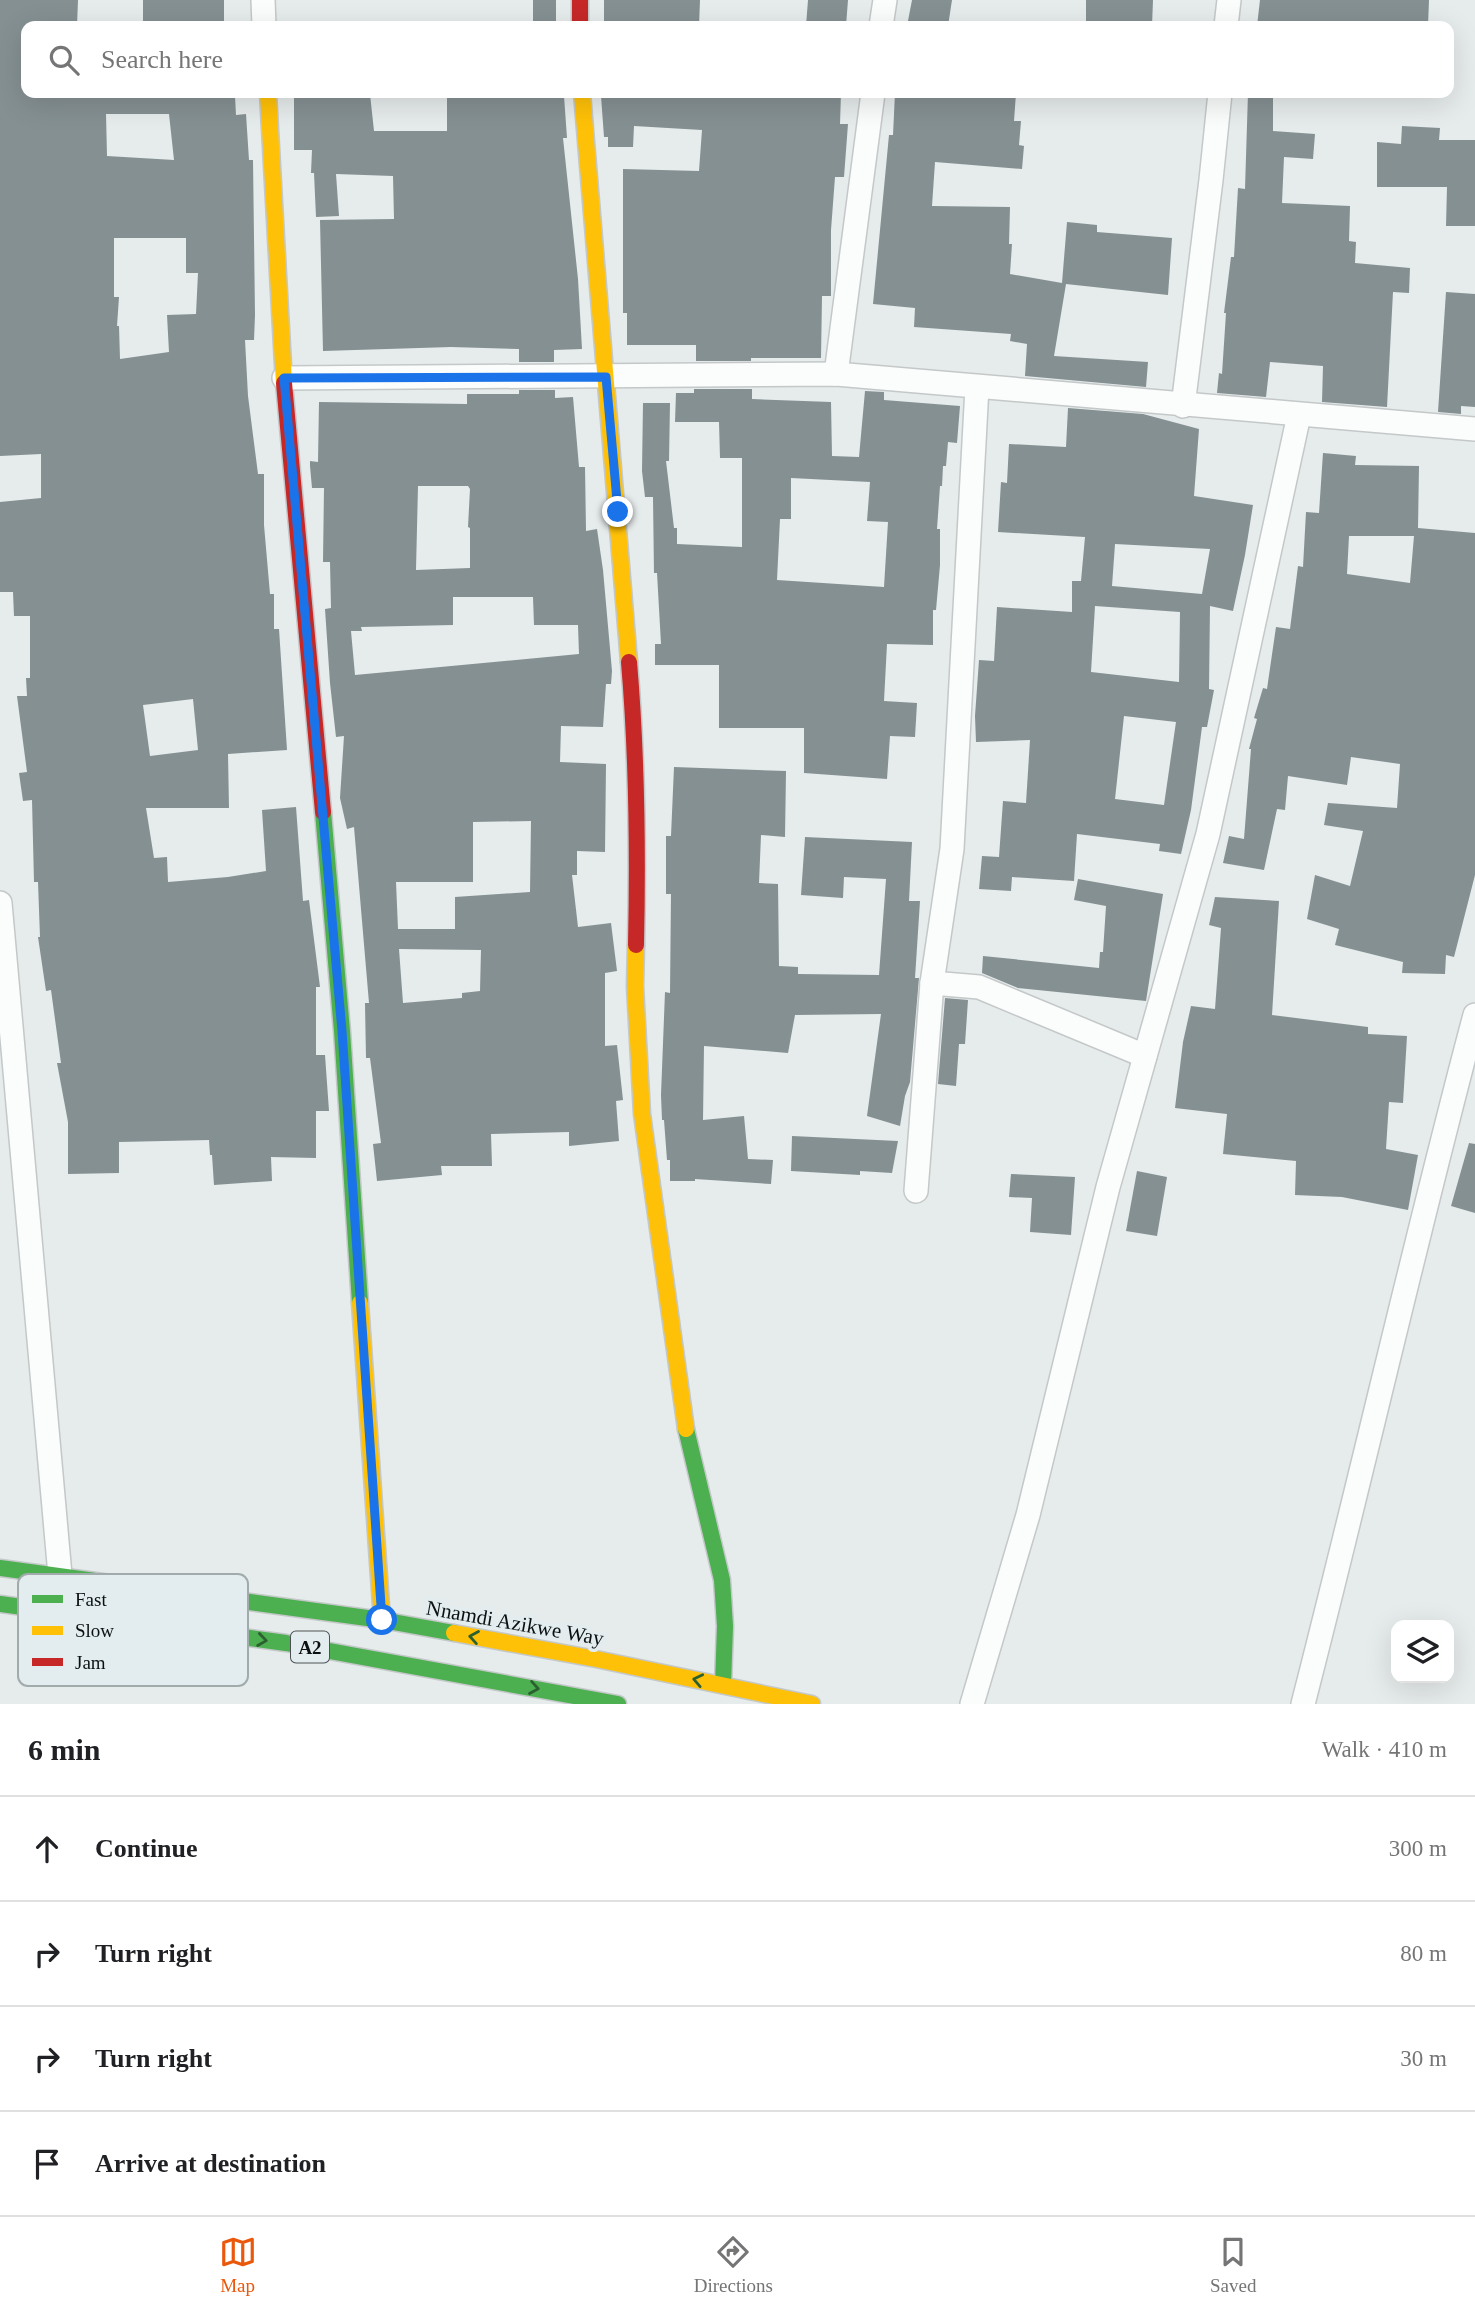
<!DOCTYPE html>
<html lang="en">
<head>
<meta charset="utf-8">
<style>
	body { margin:0; font-family:Georgia,serif; background:#f6f6f6; color:#202124 }
	.controls { position:absolute; right:21px; bottom:21px; display:grid; overflow:hidden; border-radius:14px; box-shadow:0 7px 28px #0002 }
	.controls button { width:63px; height:63px; display:grid; place-items:center; padding:0; border:0; border-bottom:2px solid #e0e0e0; background:#fff; color:#202124; font:35px sans-serif }
	.stop { position:absolute; width:21px; height:21px; margin:-16px; border:5px solid #1a73e8; border-radius:50%; background:#fff }
	.stop.end { background:#1a73e8; border-color:#fff; box-shadow:0 2px 7px #0008 }
	.list { margin:0; padding:0; list-style:none }
	h2 { display:flex; justify-content:space-between; align-items:center; height:91px; margin:0; padding:0 28px; font-size:30px }
	h2 small { font-size:23px; font-weight:400; color:#757577 }
	.list li { display:grid; grid-template-columns:46px 1fr auto; gap:21px; align-items:center; box-sizing:border-box; height:105px; padding:0 28px; border-top:2px solid #e0e0e0 }
	.list b { display:block; font-size:26px; white-space:nowrap }
	.list em { font-size:23px; font-style:normal; color:#757577 }
	.icon { flex:none; width:38px; height:38px; fill:none; stroke:currentColor; stroke-width:2; stroke-linecap:round; stroke-linejoin:round }
	.map { position:relative; flex:none; width:1475px; height:1704px; overflow:hidden }
	.search { position:absolute; background:#fff; box-shadow:0 7px 28px #0002; left:21px; right:21px; top:21px; height:77px; display:flex; align-items:center; gap:18px; box-sizing:border-box; padding:0 24px; border-radius:14px; color:#757577; font-size:26px }
	.sheet { height:511px; background:#fff }
	nav { display:flex; justify-content:space-around; align-items:center; box-sizing:border-box; height:98px; border-top:2px solid #e0e0e0; background:#fff; font-size:19px; color:#757577 }
	nav a { display:grid; justify-items:center; gap:4px }
	nav .on { color:#ea580c }
	.map>svg:first-child { display:block }
	.building { fill:#859092; fill-rule:evenodd }
	.lines { fill:none; stroke-linecap:round; stroke-linejoin:round }
	.street-casing { stroke:#c4c8c8; stroke-width:26 }
	.fast-casing { stroke:#c4c8c8; stroke-width:19 }
	.slow-casing { stroke:#c4c8c8; stroke-width:19 }
	.jam-casing { stroke:#c4c8c8; stroke-width:19 }
	.street { stroke:#fbfcfc; stroke-width:23 }
	.fast { stroke:#4caf50; stroke-width:16 }
	.slow { stroke:#ffc107; stroke-width:16 }
	.jam { stroke:#c62828; stroke-width:16 }
	.oneway { stroke:#2c6030 }
	.route { stroke:#1a73e8; stroke-width:9 }
	.labels { text-anchor:middle; stroke-width:7; stroke-linejoin:round; paint-order:stroke }
	.shield { fill:#e3edef; stroke:#4c5253; stroke-width:2 }
	.shield-label { font-size:19px; font-weight:bold; fill:#0c1010 }
	.street-label { font-size:21px; fill:#0c1010; stroke:#e3edef }
	.key { fill:#e3edef; stroke:#a2abac; stroke-width:2 }
	.key-label { font-size:19px; fill:#0c1010 }
</style>
</head>
<body>
<div class="map">
<svg width="1475" height="1704" viewBox="0 0 1475 1704">
	<rect width="100%" height="100%" fill="#e6ebec"/>
	<g class="building">
		<path d="M 0,0 L 78,0 L 77,26 L 26,26 L 26,95 L 232,93 L 232,96 L 235,96 L 236,115 L 246,114 L 249,160 L 253,160 L 255,315 L 254,340 L 245,340 L 248,396 L 258,474 L 264,474 L 264,525 L 270,594 L 274,594 L 274,629 L 279,629 L 287,750 L 228,754 L 229,808 L 146,808 L 154,858 L 167,857 L 168,882 L 228,877 L 266,871 L 262,810 L 296,807 L 303,901 L 309,900 L 320,987 L 316,987 L 316,1055 L 325,1055 L 329,1111 L 316,1111 L 316,1158 L 271,1157 L 272,1181 L 214,1185 L 212,1155 L 210,1155 L 209,1140 L 119,1142 L 119,1173 L 68,1174 L 68,1122 L 57,1063 L 61,1063 L 51,990 L 46,991 L 38,937 L 40,937 L 38,882 L 34,882 L 32,800 L 23,801 L 19,773 L 27,772 L 17,696 L 27,696 L 26,678 L 30,678 L 30,616 L 14,616 L 13,592 L 0,592 L 0,502 L 41,498 L 41,454 L 0,456 ZM 106,114 L 169,114 L 174,160 L 107,156 ZM 114,238 L 186,238 L 186,273 L 198,273 L 196,314 L 167,315 L 169,352 L 120,359 L 119,326 L 117,326 L 119,297 L 114,297 ZM 193,699 L 198,750 L 150,756 L 143,705 Z"/>
		<rect x="143" y="0" width="81" height="26"/>
		<rect x="533" y="0" width="23" height="26"/>
		<polygon points="604,0 700,0 699,26 604,26"/>
		<polygon points="808,0 848,0 846,26 806,26"/>
		<polygon points="912,0 952,0 948,26 907,26"/>
		<polygon points="1086,0 1153,0 1152,26 1086,26"/>
		<polygon points="1260,0 1429,0 1428,26 1257,26"/>
		<polygon points="294,93 347,93 347,97 370,94 374,131 447,131 447,97 564,96 567,138 563,138 578,279 582,349 554,350 554,362 519,362 519,349 451,347 323,351 320,220 394,219 393,176 336,174 339,216 316,217 314,173 311,173 312,150 294,150"/>
		<polygon points="606,93 757,93 757,97 799,98 799,93 841,93 840,124 848,124 844,177 835,177 831,230 831,296 822,296 821,358 751,358 751,361 696,361 696,345 627,345 627,313 623,313 623,169 699,171 702,130 634,126 633,147 608,147 608,137 604,137 601,96 606,96"/>
		<polygon points="895,93 1016,93 1014,121 1021,121 1019,145 1024,146 1022,169 935,162 932,206 1010,207 1009,244 1012,244 1010,274 1062,283 1067,222 1097,225 1097,232 1172,238 1168,295 1066,284 1054,356 1148,362 1146,387 1025,376 1027,344 1010,341 1011,334 914,327 915,308 873,304 889,135 893,135"/>
		<polygon points="1248,93 1273,93 1273,131 1315,134 1313,159 1284,157 1282,203 1350,206 1349,241 1356,242 1355,263 1410,268 1409,293 1393,292 1387,407 1322,402 1323,366 1270,362 1266,397 1217,393 1219,373 1222,374 1226,313 1224,313 1231,257 1234,257 1238,188 1245,189"/>
		<polygon points="1402,126 1440,128 1439,140 1475,140 1475,226 1446,226 1447,187 1377,187 1377,142 1401,144"/>
		<polygon points="1446,292 1475,294 1475,407 1461,406 1461,414 1438,412"/>
		<path d="M 694,389 L 752,389 L 752,399 L 831,402 L 832,456 L 859,457 L 865,391 L 884,392 L 884,400 L 960,406 L 957,443 L 948,442 L 946,466 L 943,466 L 942,486 L 940,486 L 937,529 L 940,529 L 940,565 L 936,610 L 933,610 L 933,645 L 887,644 L 884,701 L 917,703 L 915,737 L 890,736 L 887,779 L 804,773 L 804,728 L 719,728 L 719,665 L 655,665 L 655,644 L 661,644 L 657,573 L 654,573 L 653,497 L 645,497 L 642,471 L 643,403 L 670,403 L 669,461 L 666,461 L 674,528 L 677,528 L 677,544 L 742,547 L 742,458 L 720,458 L 719,422 L 675,422 L 676,393 L 694,393 ZM 791,478 L 870,482 L 867,521 L 888,522 L 884,587 L 777,580 L 780,519 L 791,519 Z"/>
		<path d="M 519,390 L 555,390 L 555,398 L 573,397 L 579,467 L 585,467 L 586,531 L 597,529 L 603,570 L 612,671 L 611,684 L 606,684 L 603,727 L 561,726 L 560,762 L 606,764 L 605,852 L 577,851 L 577,875 L 572,875 L 578,927 L 611,923 L 617,971 L 605,973 L 605,1046 L 617,1045 L 623,1100 L 616,1101 L 619,1141 L 569,1146 L 569,1132 L 491,1134 L 492,1166 L 441,1166 L 442,1175 L 377,1181 L 373,1144 L 381,1143 L 370,1058 L 366,1058 L 365,1003 L 369,1003 L 354,827 L 347,829 L 340,798 L 344,736 L 336,737 L 330,683 L 325,609 L 331,608 L 330,562 L 323,562 L 324,488 L 312,488 L 310,466 L 310,461 L 318,462 L 319,402 L 467,404 L 467,394 L 519,394 ZM 418,486 L 468,486 L 470,489 L 468,527 L 470,528 L 470,568 L 416,570 ZM 453,597 L 533,597 L 534,625 L 578,625 L 579,654 L 355,675 L 351,631 L 362,631 L 361,627 L 453,625 ZM 531,821 L 530,892 L 455,897 L 455,929 L 398,929 L 396,882 L 473,882 L 473,822 ZM 399,949 L 481,950 L 480,991 L 462,993 L 462,998 L 403,1003 Z"/>
		<path d="M 1068,408 L 1143,414 L 1199,429 L 1194,496 L 1253,505 L 1245,555 L 1233,611 L 1210,606 L 1209,689 L 1214,690 L 1207,727 L 1202,727 L 1191,810 L 1181,854 L 1159,851 L 1160,844 L 1077,834 L 1074,881 L 1012,877 L 1011,891 L 979,889 L 982,856 L 999,857 L 1003,801 L 1026,803 L 1030,740 L 976,742 L 975,716 L 979,660 L 994,661 L 997,607 L 1072,612 L 1072,581 L 1081,581 L 1085,537 L 998,532 L 1001,482 L 1007,483 L 1009,444 L 1066,447 ZM 1115,544 L 1210,549 L 1202,594 L 1112,586 ZM 1095,606 L 1180,612 L 1179,682 L 1091,672 ZM 1124,716 L 1176,722 L 1164,805 L 1115,799 Z"/>
		<path d="M 1323,453 L 1356,456 L 1355,465 L 1419,466 L 1418,528 L 1475,533 L 1475,875 L 1454,957 L 1446,955 L 1445,974 L 1402,973 L 1403,962 L 1335,945 L 1339,929 L 1307,919 L 1315,875 L 1350,886 L 1363,831 L 1324,825 L 1328,803 L 1397,808 L 1400,764 L 1351,757 L 1347,785 L 1288,776 L 1285,810 L 1277,809 L 1264,870 L 1223,863 L 1229,836 L 1244,839 L 1251,749 L 1249,749 L 1257,719 L 1254,718 L 1263,688 L 1267,689 L 1276,627 L 1290,629 L 1298,566 L 1303,567 L 1306,512 L 1319,513 ZM 1349,536 L 1414,536 L 1410,583 L 1347,574 Z"/>
		<polygon points="674,767 786,771 785,837 761,835 759,883 778,884 779,966 798,967 798,974 879,975 886,879 844,877 843,898 801,895 805,837 912,842 909,901 920,901 915,978 919,978 910,1082 905,1096 900,1126 867,1116 881,1014 795,1015 788,1053 704,1046 703,1120 744,1116 748,1159 773,1160 771,1184 695,1179 695,1181 670,1181 670,1160 667,1160 664,1120 662,1120 661,1095 665,992 670,993 671,894 666,894 666,836 671,836"/>
		<polygon points="1078,879 1163,894 1146,1001 1018,988 982,973 983,956 1099,968 1100,952 1103,952 1106,906 1074,900"/>
		<polygon points="1215,897 1279,901 1272,1015 1368,1027 1368,1034 1407,1036 1403,1103 1389,1102 1386,1149 1418,1155 1408,1210 1342,1197 1295,1195 1296,1161 1223,1154 1227,1114 1175,1108 1183,1042 1191,1006 1215,1009 1221,928 1209,925"/>
		<polygon points="945,998 968,1000 965,1044 959,1044 956,1086 938,1084"/>
		<polygon points="792,1136 898,1141 892,1173 860,1171 860,1175 791,1171"/>
		<polygon points="1469,1143 1475,1144 1475,1213 1451,1206"/>
		<polygon points="1137,1171 1167,1177 1157,1236 1126,1231"/>
		<polygon points="1011,1174 1075,1177 1071,1235 1030,1232 1032,1198 1009,1197"/>
	</g>
	<g class="lines">
		<defs>
			<g id="street">
				<polyline points="263,0 264,26"/>
				<polyline points="881,26 885,0"/>
				<polyline points="1226,26 1229,0"/>
				<polyline points="836,374 873,93"/>
				<polyline points="284,378 836,374 1475,429"/>
				<polyline points="977,387 952,849 932,983 979,987 1145,1056"/>
				<polyline points="1183,406 1211,180 1220,93"/>
				<polyline points="0,903 60,1575"/>
				<polyline points="916,1191 932,983"/>
				<polyline points="972,1704 1028,1515 1108,1187 1208,834 1299,415"/>
				<path d="M 1303,1704 C 1362,1475 1414,1244 1475,1015"/>
			</g>
			<g id="fast">
				<polyline points="323,812 342,1031 360,1303"/>
				<polyline points="686,1429 722,1580 725,1626 723,1685"/>
				<polyline points="0,1568 382,1620 454,1633"/>
				<polyline points="0,1604 286,1643 618,1704"/>
			</g>
			<g id="slow">
				<polyline points="268,93 284,383"/>
				<polyline points="582,93 629,662"/>
				<polyline points="636,945 635,986 642,1114 686,1429"/>
				<polyline points="360,1303 382,1620"/>
				<polyline points="454,1633 596,1659 812,1704"/>
			</g>
			<g id="jam">
				<polyline points="580,0 580,26"/>
				<polyline points="284,383 323,812"/>
				<path d="M 629,662 C 637,756 638,851 636,945"/>
			</g>
		</defs>
		<use href="#street" class="street-casing"/>
		<use href="#fast" class="fast-casing"/>
		<use href="#slow" class="slow-casing"/>
		<use href="#jam" class="jam-casing"/>
		<use href="#street" class="street"/>
		<use href="#fast" class="fast"/>
		<use href="#slow" class="slow"/>
		<use href="#jam" class="jam"/>
	</g>
	<defs><path id="oneway-chevron" d="M-2-3.5L2.5 0L-2 3.5" fill="none" stroke-width="1.6" stroke-linecap="round" stroke-linejoin="round" transform="scale(1.75)"/></defs>
	<g class="oneway">
		<use href="#oneway-chevron" transform="translate(474 1637) rotate(-170)"/>
		<use href="#oneway-chevron" transform="translate(262 1640) rotate(8)"/>
		<use href="#oneway-chevron" transform="translate(698 1680) rotate(-168)"/>
		<use href="#oneway-chevron" transform="translate(534 1688) rotate(10)"/>
	</g>
	<g class="lines">
		<polyline class="route" points="382,1620 342,1031 284,378 606,377 618,512"/>
	</g>
	<g class="labels">
		<rect class="shield" x="291" y="1631.5" width="38" height="31" rx="5"/>
		<g class="shield-label">
			<text x="310" y="1654">A2</text>
		</g>
		<g class="street-label">
			<text transform="translate(515 1623) rotate(10)" y="7">Nnamdi Azikwe Way</text>
		</g>
	</g>
	<rect x="18" y="1574" width="230" height="112" rx="10" class="key"/>
	<rect x="32" y="1595" width="31" height="8" fill="#4caf50"/>
	<rect x="32" y="1626" width="31" height="9" fill="#ffc107"/>
	<rect x="32" y="1658" width="31" height="8" fill="#c62828"/>
	<g class="key-label">
		<text x="75" y="1606">Fast</text>
		<text x="75" y="1637">Slow</text>
		<text x="75" y="1669">Jam</text>
	</g>
</svg>
<div class="controls">
<button><svg class="icon" aria-label="layers" viewBox="0 0 24 24"><path d="M12 4l9 5-9 5-9-5zM3 14l9 5 9-5"/></svg></button>
</div>
<div class="stop" style="left:382px;top:1620px"></div>
<div class="stop end" style="left:618px;top:512px"></div>
<div class="search"><svg class="icon" aria-label="search" viewBox="0 0 24 24"><circle cx="10" cy="10" r="6"/><path d="M15 15l6 6"/></svg>Search here</div>
</div>
<section class="sheet">
<h2>6 min<small>Walk · 410 m</small></h2>
<ul class="list">
<li><svg class="icon" aria-label="ahead" viewBox="0 0 24 24"><path d="M12 20V5M6 11l6-6 6 6"/></svg><div><b>Continue</b></div><em>300 m</em></li>
<li><svg class="icon" aria-label="right" viewBox="0 0 24 24"><path d="M7 20v-9h11M14 6l5 5-5 5"/></svg><div><b>Turn right</b></div><em>80 m</em></li>
<li><svg class="icon" aria-label="right" viewBox="0 0 24 24"><path d="M7 20v-9h11M14 6l5 5-5 5"/></svg><div><b>Turn right</b></div><em>30 m</em></li>
<li><svg class="icon" aria-label="arrive" viewBox="0 0 24 24"><path d="M6 21V4h12l-3 4 3 4H6"/></svg><div><b>Arrive at destination</b></div></li>
</ul>
</section>
<nav>
<a class="on"><svg class="icon" aria-label="map" viewBox="0 0 24 24"><path d="M3 6l6-2 6 2 6-2v14l-6 2-6-2-6 2zM9 4v14M15 6v14"/></svg>Map</a>
<a><svg class="icon" aria-label="directions" viewBox="0 0 24 24"><path d="M12 3l9 9-9 9-9-9zM9 14v-3h6M13 9l2 2-2 2"/></svg>Directions</a>
<a><svg class="icon" aria-label="saved" viewBox="0 0 24 24"><path d="M7 4h10v16l-5-4-5 4z"/></svg>Saved</a>
</nav>
</body>
</html>
